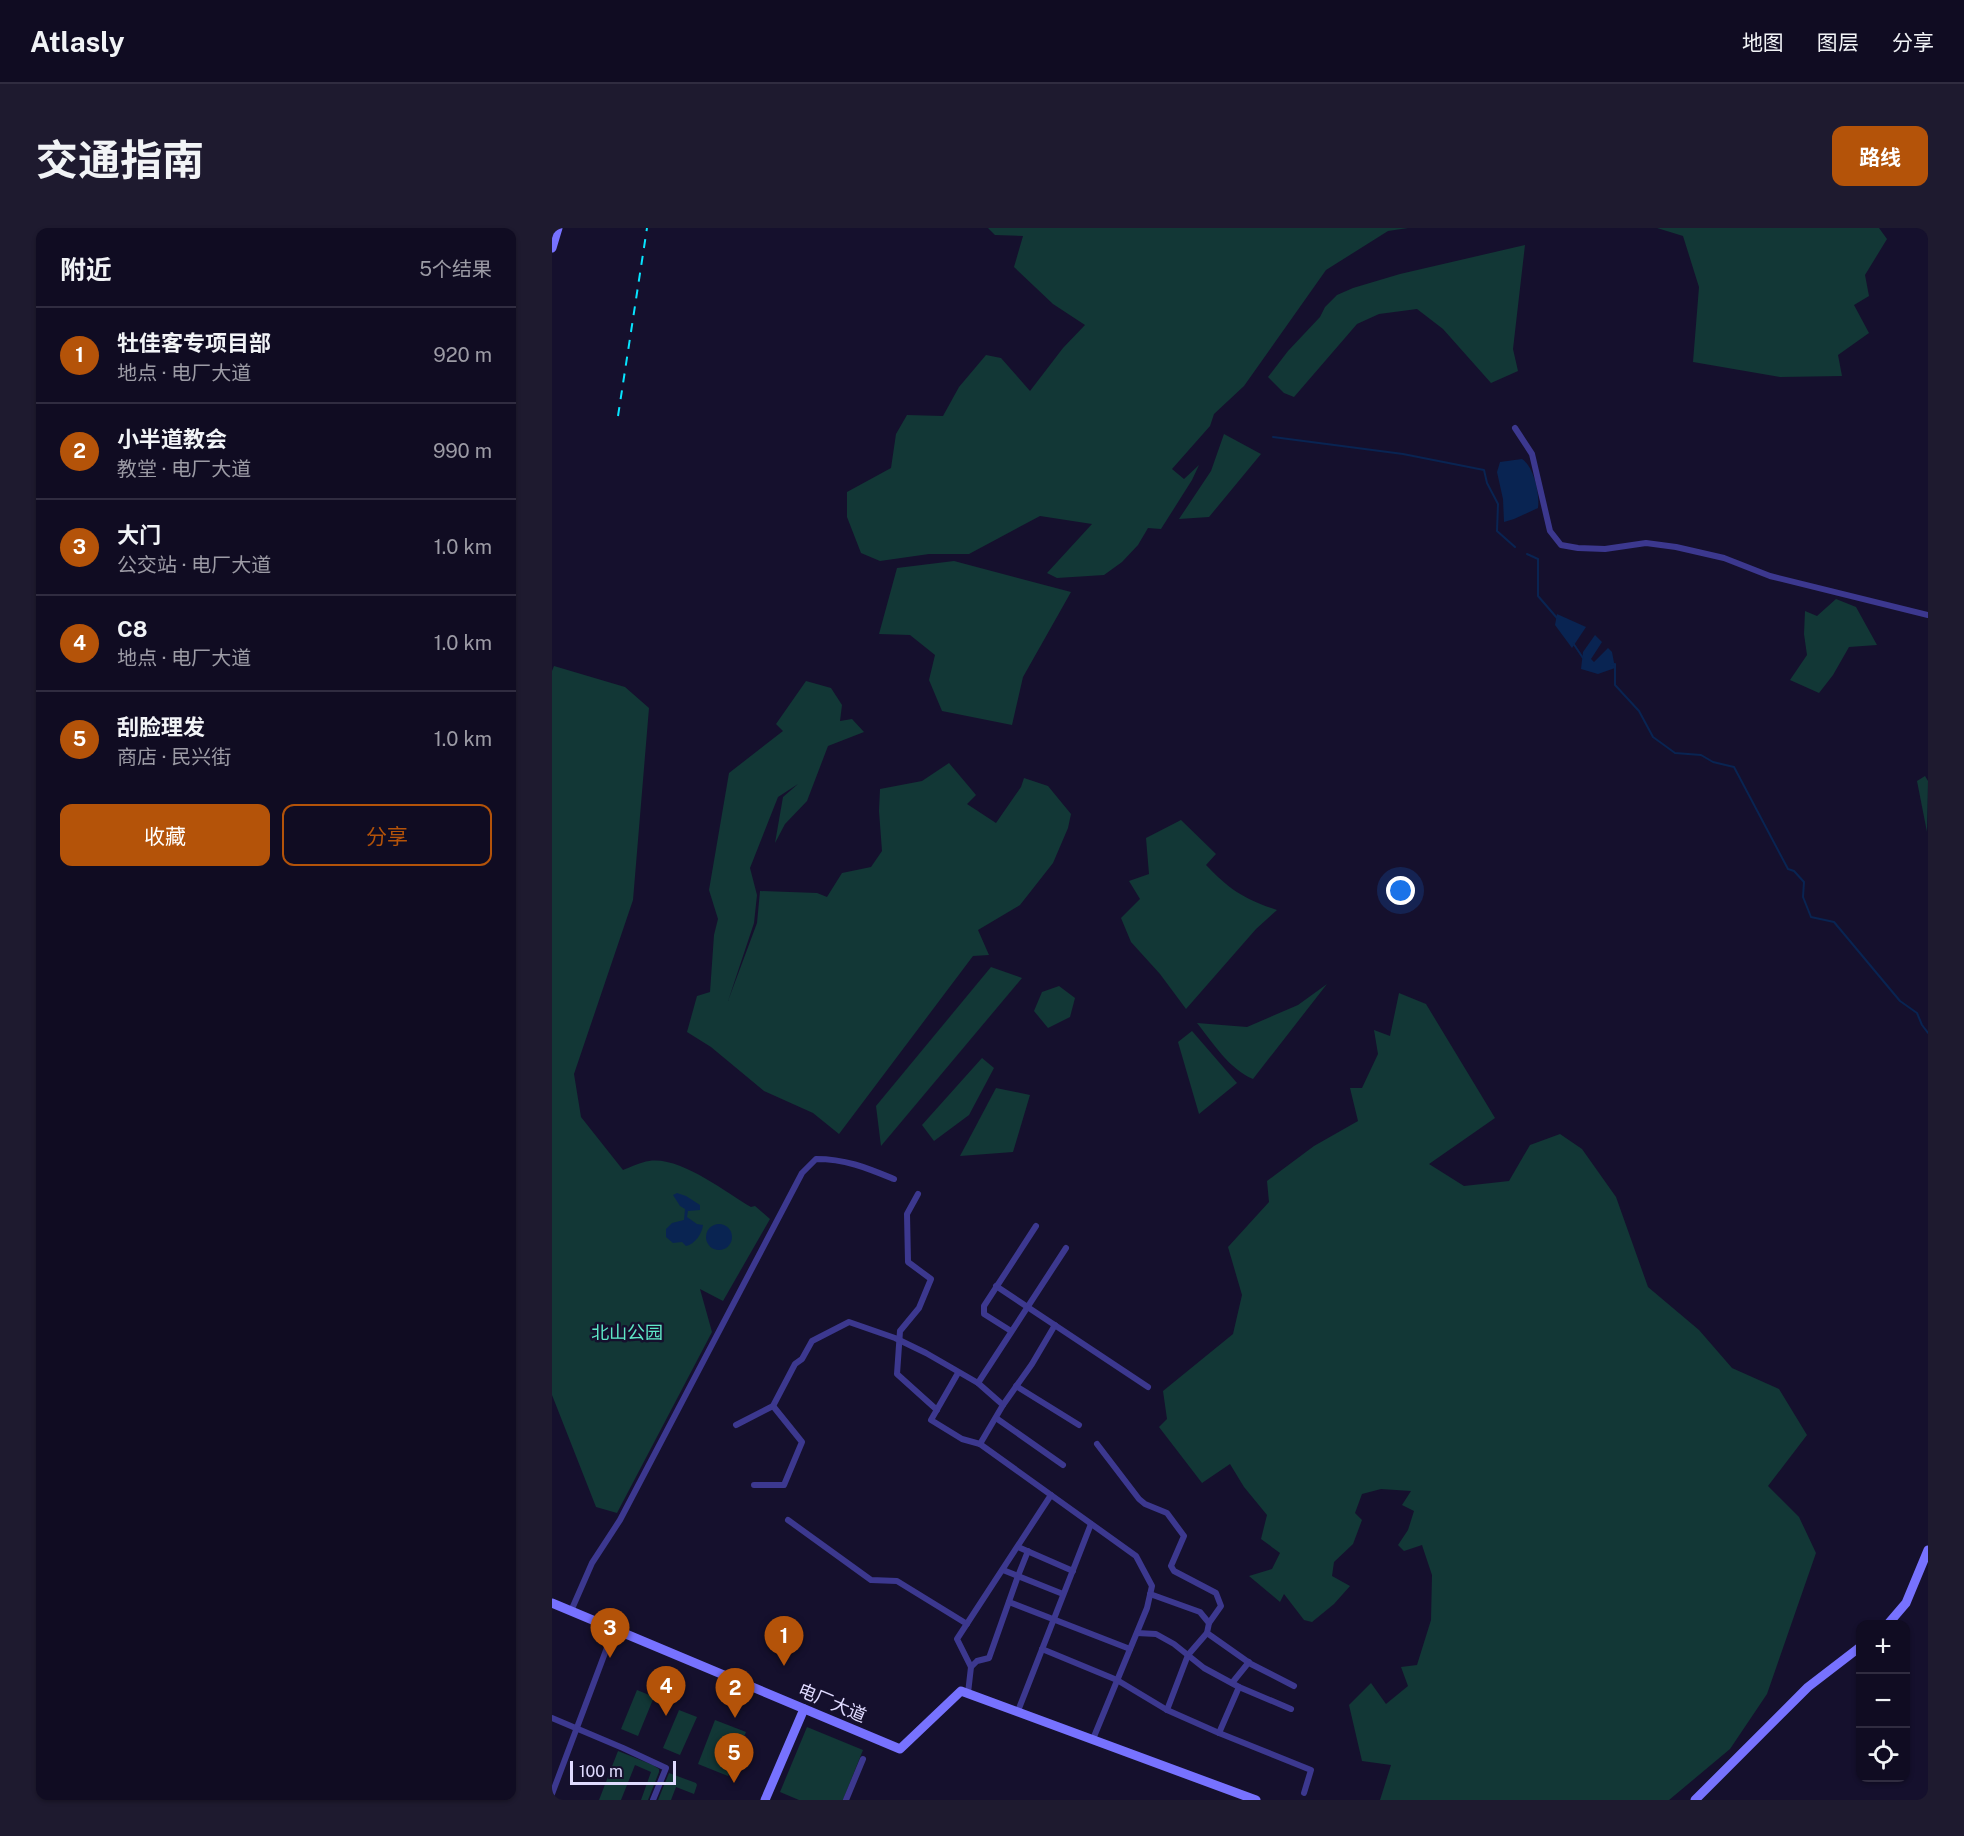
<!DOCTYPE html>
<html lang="zh">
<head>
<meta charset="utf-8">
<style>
	body { margin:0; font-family:"Public Sans","Noto Sans SC",sans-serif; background:#1e1a2f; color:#f1f3f6 }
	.controls { position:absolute; right:18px; bottom:18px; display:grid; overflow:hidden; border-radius:12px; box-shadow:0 2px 4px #0004 }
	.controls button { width:54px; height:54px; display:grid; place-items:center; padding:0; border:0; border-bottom:2px solid #302c40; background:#100c22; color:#f1f3f6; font:30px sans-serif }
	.scale { position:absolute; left:18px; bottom:15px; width:106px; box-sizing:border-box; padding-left:6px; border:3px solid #e0dbff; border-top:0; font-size:16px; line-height:21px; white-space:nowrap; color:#e0dbff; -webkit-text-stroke:4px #15102d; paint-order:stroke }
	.you { position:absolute; left:849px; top:663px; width:21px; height:21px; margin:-15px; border:4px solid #fff; border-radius:50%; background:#1a73e8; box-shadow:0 0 0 9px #1a73e833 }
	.badge { display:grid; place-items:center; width:39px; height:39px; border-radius:50%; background:#b45309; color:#fff; font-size:20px; font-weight:700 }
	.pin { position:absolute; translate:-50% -50px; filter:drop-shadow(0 2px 3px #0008) }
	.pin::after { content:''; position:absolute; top:32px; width:21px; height:18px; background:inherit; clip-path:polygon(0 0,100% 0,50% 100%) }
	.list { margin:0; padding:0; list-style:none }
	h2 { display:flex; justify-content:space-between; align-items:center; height:78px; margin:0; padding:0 24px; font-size:26px }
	h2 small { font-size:20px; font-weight:400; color:#9c9ba5 }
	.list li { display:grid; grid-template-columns:39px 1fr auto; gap:18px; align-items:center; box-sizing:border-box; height:96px; padding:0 24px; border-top:2px solid #302c40 }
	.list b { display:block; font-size:22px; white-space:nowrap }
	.list p { margin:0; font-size:20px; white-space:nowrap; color:#9c9ba5 }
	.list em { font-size:20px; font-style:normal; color:#9c9ba5 }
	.actions { display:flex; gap:12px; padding:18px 24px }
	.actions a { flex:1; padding:14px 0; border:2px solid #b45309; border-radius:12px; text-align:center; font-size:21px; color:#b45309 }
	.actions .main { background:#b45309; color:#fff }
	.icon { flex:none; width:33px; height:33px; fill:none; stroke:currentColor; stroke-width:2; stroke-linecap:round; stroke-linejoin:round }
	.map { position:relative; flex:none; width:1376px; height:1572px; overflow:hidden; border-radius:12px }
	header { display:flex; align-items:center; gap:36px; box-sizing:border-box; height:84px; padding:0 30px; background:#100c22; border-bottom:2px solid #302c40 }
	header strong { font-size:28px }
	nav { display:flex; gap:33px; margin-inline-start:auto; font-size:21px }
	.intro { display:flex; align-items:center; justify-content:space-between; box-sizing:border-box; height:144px; padding:0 36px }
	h1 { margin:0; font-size:42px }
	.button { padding:15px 27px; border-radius:12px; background:#b45309; color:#fff; font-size:21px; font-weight:700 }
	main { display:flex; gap:36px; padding:0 36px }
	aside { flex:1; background:#100c22; border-radius:12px; box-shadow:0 2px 4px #0004 }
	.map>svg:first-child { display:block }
	.green { fill:#123736 }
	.water { fill:#092452 }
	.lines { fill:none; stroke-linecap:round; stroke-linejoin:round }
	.stream { stroke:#092452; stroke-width:2 }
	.street { stroke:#3c388f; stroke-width:6 }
	.secondary { stroke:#7772ff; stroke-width:9 }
	.rail { stroke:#07e5ff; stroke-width:2; stroke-dasharray:9 8; stroke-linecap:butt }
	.labels { text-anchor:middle; stroke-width:5; stroke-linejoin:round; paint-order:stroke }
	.park-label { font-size:18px; fill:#5ee8c7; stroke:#15102d }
	.street-label { font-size:18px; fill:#e0dbff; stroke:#15102d }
</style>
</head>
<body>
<header>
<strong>Atlasly</strong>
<nav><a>地图</a><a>图层</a><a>分享</a></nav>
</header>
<div class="intro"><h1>交通指南</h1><a class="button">路线</a></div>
<main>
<aside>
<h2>附近<small>5个结果</small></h2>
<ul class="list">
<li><span class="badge">1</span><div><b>牡佳客专项目部</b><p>地点 · 电厂大道</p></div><em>920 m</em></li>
<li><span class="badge">2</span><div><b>小半道教会</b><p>教堂 · 电厂大道</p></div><em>990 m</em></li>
<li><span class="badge">3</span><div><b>大门</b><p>公交站 · 电厂大道</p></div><em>1.0 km</em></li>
<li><span class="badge">4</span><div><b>C8</b><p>地点 · 电厂大道</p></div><em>1.0 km</em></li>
<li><span class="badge">5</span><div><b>刮脸理发</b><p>商店 · 民兴街</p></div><em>1.0 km</em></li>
</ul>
<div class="actions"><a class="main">收藏</a><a>分享</a></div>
</aside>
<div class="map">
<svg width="1376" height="1572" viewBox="0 0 1376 1572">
	<rect width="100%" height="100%" fill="#15102d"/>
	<g class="green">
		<polygon points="436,0 856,0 836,3 774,42 692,158 662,186 658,198 620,241 632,251 647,237 640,252 609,301 596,300 586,317 570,334 552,347 505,350 495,345 540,296 488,288 417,326 377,326 328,333 309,325 295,289 295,264 339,240 344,206 355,187 391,188 407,159 434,127 449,130 478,163 511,120 533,97 501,76 462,39 471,8 443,7"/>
		<polygon points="1105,0 1327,0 1335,11 1313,47 1317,68 1302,77 1317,105 1286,127 1290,148 1228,149 1141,134 1147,59 1131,8"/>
		<polygon points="973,17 961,121 966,143 939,155 891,101 865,81 827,86 805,96 742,169 732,165 716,149 736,123 768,89 773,79 785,67 801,60 848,46"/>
		<polygon points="672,206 709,226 657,289 627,291 659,243"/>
		<polygon points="402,333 519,364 471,449 460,497 390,483 377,452 383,427 358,407 327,406 345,340"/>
		<polygon points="1284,371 1304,379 1325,417 1297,419 1281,447 1267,465 1238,452 1255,427 1252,406 1253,383 1265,388"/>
		<path d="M 2,438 L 73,459 L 97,480 L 81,672 L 22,846 L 29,889 L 71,942 C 79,939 89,934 97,933 C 128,928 173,964 199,979 L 203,978 L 218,991 L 171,1073 L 148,1061 L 160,1104 L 65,1285 L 44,1279 L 0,1167 L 0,443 Z"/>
		<polygon points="254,453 279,460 290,477 288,493 300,491 312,504 276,518 255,573 233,596 223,615 231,569 246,556 226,569 198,640 205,667 202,695 176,773 205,695 208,663 265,665 275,669 290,645 319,639 330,623 327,583 328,561 370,553 397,535 424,567 415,576 444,595 469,559 472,550 496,558 519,586 516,600 501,635 468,677 426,702 437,727 421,728 287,906 261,885 212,863 159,819 135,804 145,768 158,764 162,707 166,691 157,662 177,545 231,503 224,496"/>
		<polygon points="1373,548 1376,553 1375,604 1365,553"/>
		<path d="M 629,592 L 664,626 L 654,637 C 678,662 692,671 725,682 L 704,701 L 634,781 L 608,746 L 579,714 L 569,690 L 588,671 L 577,653 L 597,646 L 594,610 Z"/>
		<polygon points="439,739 470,750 329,918 324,878"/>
		<path d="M 775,756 L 701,851 C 677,841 661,815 645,795 L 695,799 L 746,777 Z"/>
		<polygon points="507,758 523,770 518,789 496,800 482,783 490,764"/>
		<polygon points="847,765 874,776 943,890 877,936 912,958 957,953 978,917 1008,906 1030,921 1064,969 1096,1059 1147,1102 1180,1140 1227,1161 1255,1207 1216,1258 1247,1289 1264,1325 1215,1466 1178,1521 1117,1572 828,1572 839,1537 810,1533 797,1477 819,1455 834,1476 856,1458 849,1439 865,1437 879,1392 880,1347 870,1317 852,1323 846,1317 856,1302 862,1283 850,1277 859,1263 829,1261 810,1266 803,1285 810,1292 801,1316 782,1334 780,1348 798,1358 782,1376 760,1394 752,1392 732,1366 728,1374 697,1348 720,1341 728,1325 709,1311 715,1287 692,1259 678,1236 650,1255 607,1199 615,1191 611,1163 681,1106 690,1067 676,1019 717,974 715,953 762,918 806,893 798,860 810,860 826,826 822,802 838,808"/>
		<polygon points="640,803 685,855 647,886 626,814"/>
		<polygon points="430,830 442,840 417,887 382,913 370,897"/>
		<polygon points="444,860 478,867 461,924 408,928"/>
		<polygon points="85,1462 102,1469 86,1508 69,1501"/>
		<polygon points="127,1482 145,1489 128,1527 111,1520"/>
		<polygon points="163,1492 194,1504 176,1548 146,1536"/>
		<polygon points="255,1499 311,1522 291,1572 247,1572 228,1564"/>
		<polygon points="66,1523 101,1537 107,1541 107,1544 96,1572 89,1572 99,1544 83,1537 69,1572 47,1572"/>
		<polygon points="117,1545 144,1555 145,1557 142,1566 124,1559 119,1572 106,1572"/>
	</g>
	<g class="water">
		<path d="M 970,231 C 982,239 988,266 986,280 L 962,291 L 952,294 L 951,271 L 945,244 L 948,234 Z"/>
		<polygon points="1005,386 1034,399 1020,420 1003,397"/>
		<polygon points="1043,407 1050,414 1039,431 1042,434 1056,420 1060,424 1063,440 1046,446 1029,441 1031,424"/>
		<path d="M 125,965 L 134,968 L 148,977 L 148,982 L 136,983 L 135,989 L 145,996 L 151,997 C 150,1006 143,1016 134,1018 L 130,1014 L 121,1015 L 114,1009 L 114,1001 L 120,995 L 132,992 L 133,981 L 128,978 L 121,967 Z"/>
		<circle cx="167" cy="1009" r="13"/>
	</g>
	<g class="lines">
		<g class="stream">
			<polyline points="721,209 851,226 932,242 935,255 946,276 945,303 963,319"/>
			<polyline points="975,326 986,331 986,368 1005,390"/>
			<polyline points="1021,415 1031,430"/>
			<polyline points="1059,437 1063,436 1063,457 1087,483 1101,509 1123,525 1149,527 1161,534 1182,539 1236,641 1242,643 1252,654 1251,669 1259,689 1282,694 1348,773 1365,785 1370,797 1376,805"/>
		</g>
		<g class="street">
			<polyline points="963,200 980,226 998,303 1009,317 1026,320 1053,321 1094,315 1124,319 1172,330 1218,348 1376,387"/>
			<polyline points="366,966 355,986 356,1034 379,1051 367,1080 348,1103 345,1146 385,1182"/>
			<polyline points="514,1020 426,1155 451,1177 428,1216 584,1328 600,1358 595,1380 541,1511"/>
			<polyline points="444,1058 596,1159"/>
			<polyline points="459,1103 432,1086 432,1078 484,998"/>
			<polyline points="406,1145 379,1192 410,1211 428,1216"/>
			<polyline points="464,1158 527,1197"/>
			<polyline points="451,1177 480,1136 503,1097"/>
			<polyline points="444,1190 511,1237"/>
			<polyline points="184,1197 221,1178 243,1136 250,1131 260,1113 297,1094 343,1110 374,1125 426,1155"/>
			<polyline points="545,1216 587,1271 593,1276 615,1285 632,1308 619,1338 622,1343 664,1365 669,1378 657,1395"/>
			<polyline points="202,1257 232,1257 250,1214 221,1178"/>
			<polyline points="236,1292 319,1352 345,1353 415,1396"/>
			<polyline points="466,1319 521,1343"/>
			<polyline points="451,1342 511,1366"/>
			<polyline points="598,1366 648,1384 657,1395 655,1405 699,1436 742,1458"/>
			<polyline points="457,1374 578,1421"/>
			<path d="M 19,1383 L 40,1335 L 68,1292 L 250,945 L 264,931 C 294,931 315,940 342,951"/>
			<polyline points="585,1405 604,1406 622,1416 652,1440 687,1459 739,1481"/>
			<polyline points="490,1421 565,1452 615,1482 667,1505"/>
			<polyline points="419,1439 425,1433 437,1430 466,1348 476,1323"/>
			<polyline points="680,1455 697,1434"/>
			<polyline points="687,1459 667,1505 759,1542 752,1565"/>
			<polyline points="416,1465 419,1439 405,1411 499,1267"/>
			<polyline points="615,1482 636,1427 655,1405"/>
			<polyline points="466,1483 539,1296"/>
			<polyline points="0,1490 71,1520 114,1540 101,1572"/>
			<polyline points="0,1566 62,1401"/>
			<polyline points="294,1572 311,1531"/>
		</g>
		<g class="secondary">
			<polyline points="0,20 6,0"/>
			<polyline points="0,1375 348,1521 409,1463 704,1572"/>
			<polyline points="1336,1396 1354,1375 1376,1322"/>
			<polyline points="213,1572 252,1481"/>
			<polyline points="1143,1572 1256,1459 1308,1419"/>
		</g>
		<polyline class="rail" points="66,188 95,0"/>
	</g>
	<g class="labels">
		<g class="park-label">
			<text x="75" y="1111">北山公园</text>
		</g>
		<g class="street-label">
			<text transform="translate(280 1475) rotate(23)" y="6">电厂大道</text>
		</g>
	</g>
</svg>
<div class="controls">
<button>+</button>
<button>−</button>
<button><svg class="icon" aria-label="locate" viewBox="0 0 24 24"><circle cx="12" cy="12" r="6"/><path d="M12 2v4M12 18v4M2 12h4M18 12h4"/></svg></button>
</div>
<div class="scale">100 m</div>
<div class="you"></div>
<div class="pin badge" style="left:232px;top:1438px">1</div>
<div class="pin badge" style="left:183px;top:1490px">2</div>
<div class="pin badge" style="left:58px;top:1430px">3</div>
<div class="pin badge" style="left:114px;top:1488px">4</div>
<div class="pin badge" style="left:182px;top:1555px">5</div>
</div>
</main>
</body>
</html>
